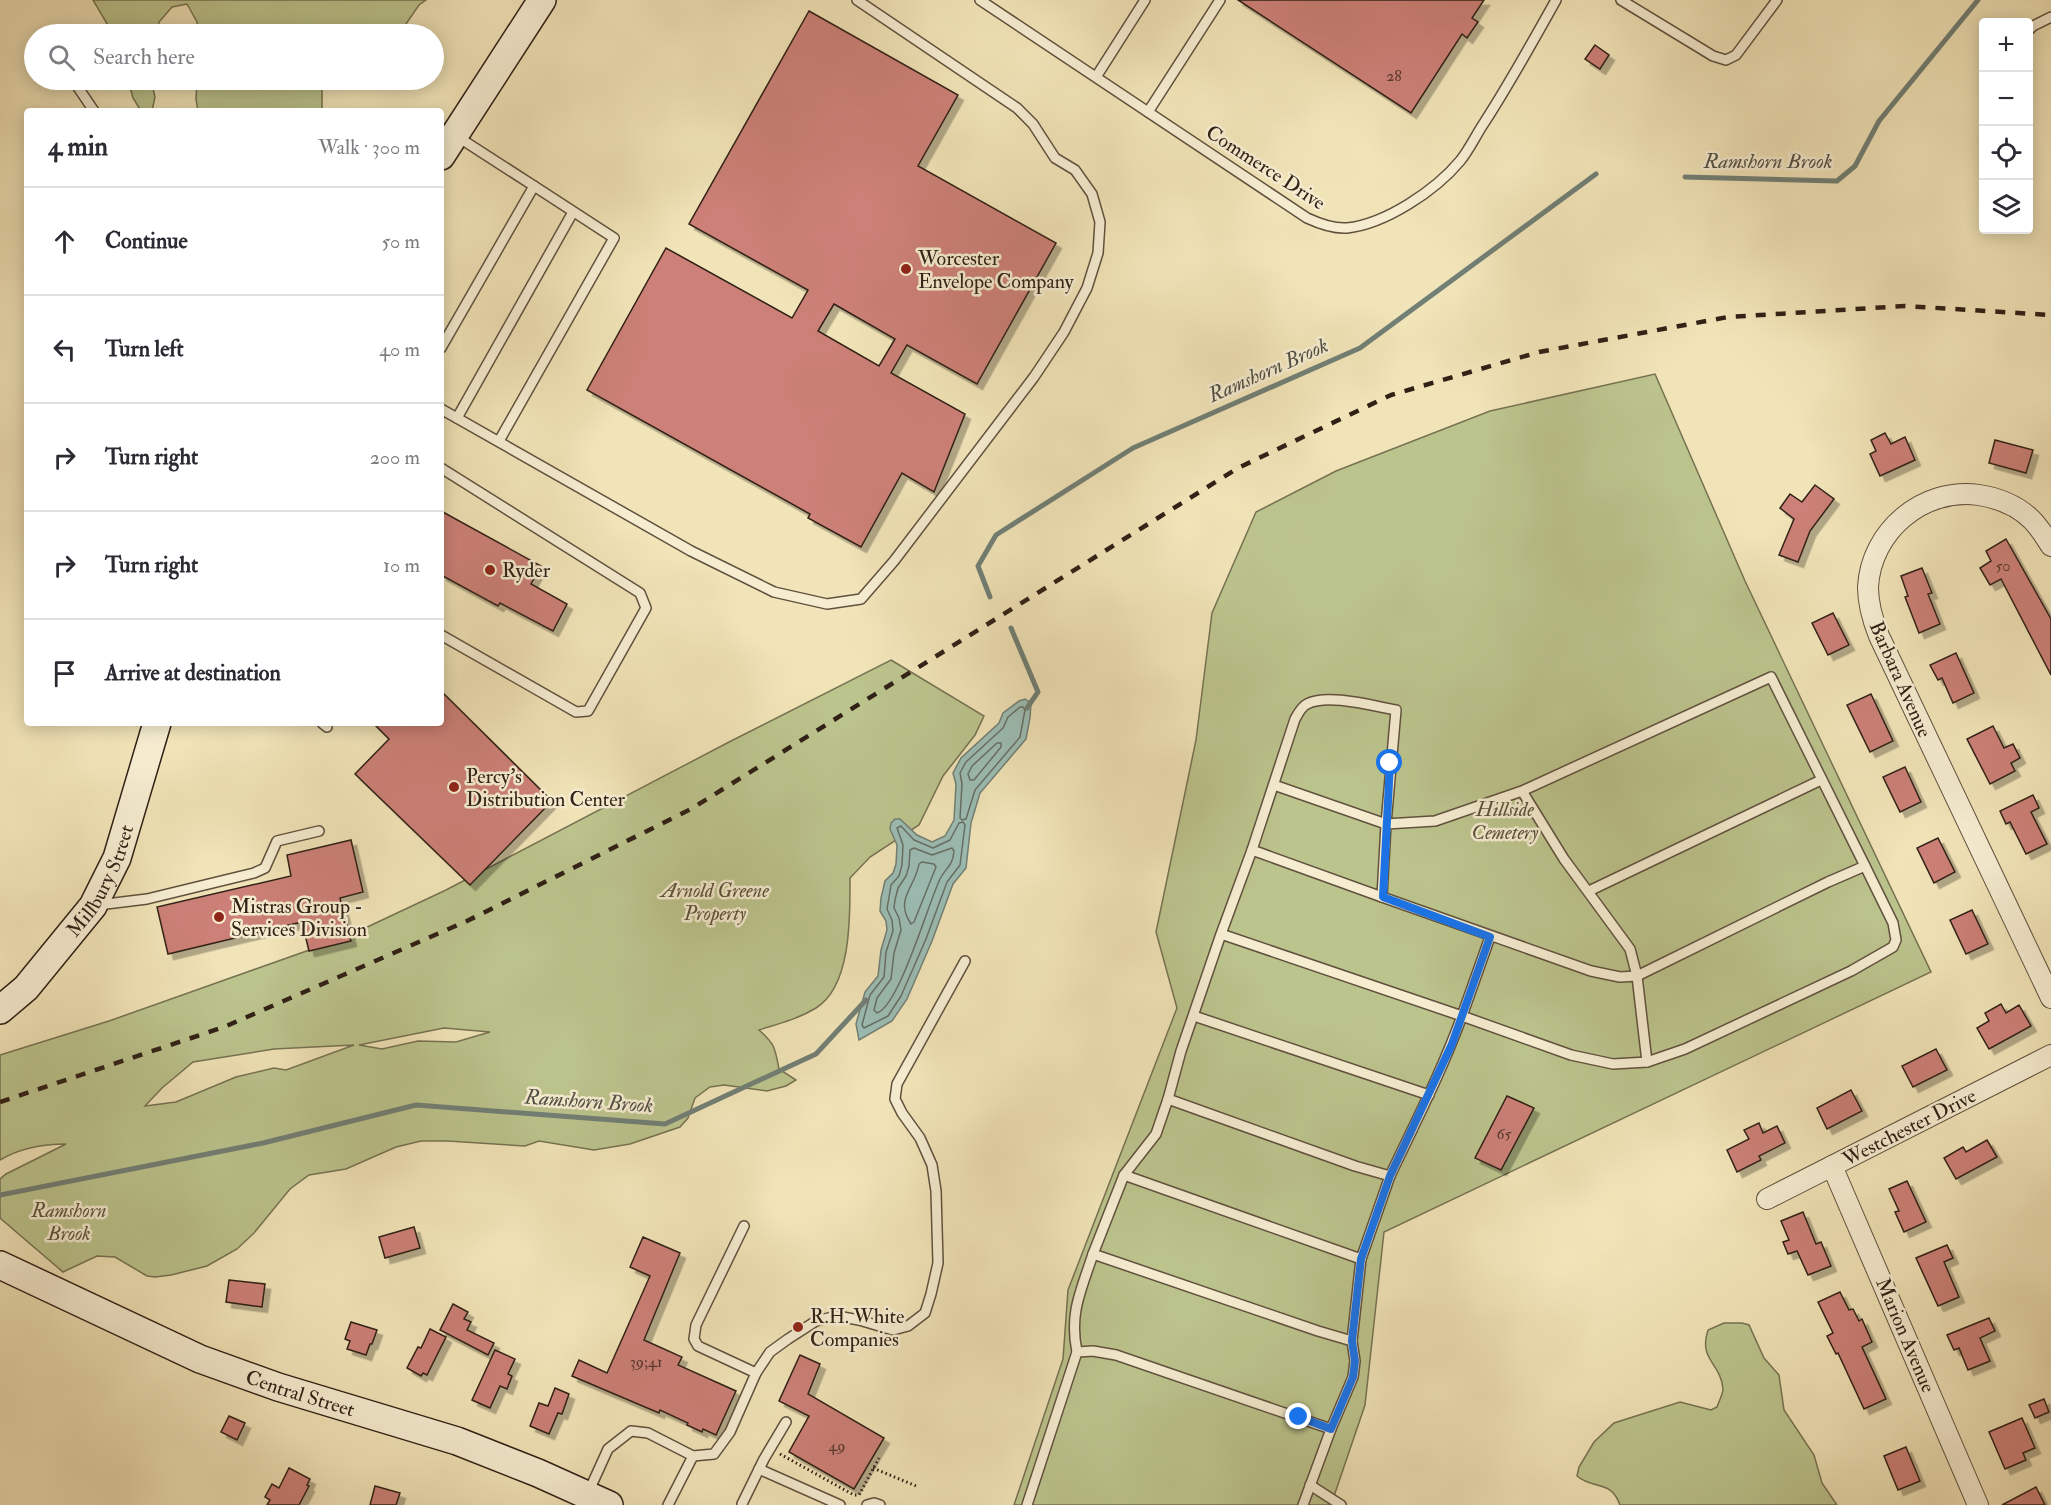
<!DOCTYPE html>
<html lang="en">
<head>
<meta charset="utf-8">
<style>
	body { margin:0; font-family:"IM FELL Double Pica",serif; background:#f2f2f3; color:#2b2b33 }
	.controls { position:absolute; right:18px; top:18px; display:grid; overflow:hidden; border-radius:6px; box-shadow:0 3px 15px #0003 }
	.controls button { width:54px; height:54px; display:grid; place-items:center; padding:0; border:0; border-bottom:2px solid #e1e1e2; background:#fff; color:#2b2b33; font:30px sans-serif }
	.stop { position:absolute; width:18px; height:18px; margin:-14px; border:4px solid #1a73e8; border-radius:50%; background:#fff }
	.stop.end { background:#1a73e8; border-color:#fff; box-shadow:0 2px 6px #0008 }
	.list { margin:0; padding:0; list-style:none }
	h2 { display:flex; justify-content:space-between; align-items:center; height:78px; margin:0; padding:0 24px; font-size:26px }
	h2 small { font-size:20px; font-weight:400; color:#7c7c81 }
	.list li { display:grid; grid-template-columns:39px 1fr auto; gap:18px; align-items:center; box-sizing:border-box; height:108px; padding:0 24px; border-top:2px solid #e1e1e2 }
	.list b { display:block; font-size:22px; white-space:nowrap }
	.list em { font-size:20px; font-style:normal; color:#7c7c81 }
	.icon { flex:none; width:33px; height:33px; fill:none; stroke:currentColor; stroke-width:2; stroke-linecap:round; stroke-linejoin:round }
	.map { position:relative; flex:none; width:2051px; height:1505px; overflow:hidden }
	.search { position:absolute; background:#fff; box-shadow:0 3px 15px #0003; left:24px; top:24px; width:420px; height:66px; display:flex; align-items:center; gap:15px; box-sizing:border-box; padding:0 21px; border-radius:33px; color:#7c7c81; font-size:22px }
	.panel { position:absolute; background:#fff; box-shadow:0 3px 15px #0003; left:24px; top:108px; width:420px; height:618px; border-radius:6px }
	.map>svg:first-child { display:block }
	.green { fill:#bcc48d; stroke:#767252; stroke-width:1.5; fill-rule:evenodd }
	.water { fill:#9cbeb5; stroke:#717f75; stroke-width:1.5 }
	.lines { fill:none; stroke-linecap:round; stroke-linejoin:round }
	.shore { stroke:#666f66; stroke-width:1.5 }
	.stream { stroke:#717f75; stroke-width:5 }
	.building { fill:#cc8077; stroke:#302016; stroke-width:1.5; fill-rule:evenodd; filter:url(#shadow) }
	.lane-casing { stroke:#60513e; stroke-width:12 }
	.street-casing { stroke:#60513e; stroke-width:22 }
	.secondary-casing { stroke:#302016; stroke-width:30 }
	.path { stroke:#302016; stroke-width:3; stroke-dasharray:1.5 3; stroke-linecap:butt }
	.lane { stroke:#f6edd1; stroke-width:9 }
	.street { stroke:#f6edd1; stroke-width:20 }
	.secondary { stroke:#f6edd1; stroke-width:27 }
	.rail { stroke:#302016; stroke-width:4.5; stroke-dasharray:10 10; stroke-linecap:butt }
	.route { stroke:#1a73e8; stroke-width:8 }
	.poi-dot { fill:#8f2418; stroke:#f6edd1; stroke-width:2 }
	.labels { text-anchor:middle; stroke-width:5; stroke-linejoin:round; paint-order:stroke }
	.number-label { font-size:16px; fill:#57382e }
	.street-label { font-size:20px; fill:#302016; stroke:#f6edd1 }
	.poi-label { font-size:20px; fill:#302016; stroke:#f6edd1; text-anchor:start }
	.park-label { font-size:20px; font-style:italic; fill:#5a513a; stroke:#f6edd1 }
	.water-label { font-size:21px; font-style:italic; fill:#504f46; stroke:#f6edd1 }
</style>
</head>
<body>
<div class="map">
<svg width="2051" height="1505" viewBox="0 0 2051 1505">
	<defs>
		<filter id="shadow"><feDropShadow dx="5.5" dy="5.5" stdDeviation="0" flood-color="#0004"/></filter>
	</defs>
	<rect width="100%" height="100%" fill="#f1e4b8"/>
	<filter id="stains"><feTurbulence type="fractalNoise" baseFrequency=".00333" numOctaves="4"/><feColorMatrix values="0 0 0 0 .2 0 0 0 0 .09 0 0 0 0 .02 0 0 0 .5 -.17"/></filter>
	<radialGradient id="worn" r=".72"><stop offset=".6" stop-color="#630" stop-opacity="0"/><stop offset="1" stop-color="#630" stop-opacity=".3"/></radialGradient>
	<g class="green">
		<polygon points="93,0 426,0 419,5 399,34 198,34 197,22 187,4 172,7 159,22 158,34 113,34"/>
		<polygon points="128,80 151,80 155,97 152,111 141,111 133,98"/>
		<polygon points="197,80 324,80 322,87 322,111 198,111 196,99"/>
		<polygon points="1655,374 1745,581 1931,972 1384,1232 1365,1405 1331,1505 1014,1505 1063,1359 1068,1290 1177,1008 1156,932 1196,740 1212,613 1256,512 1336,471 1490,411"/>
		<path d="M 891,660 L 984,716 L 975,735 L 943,776 L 919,825 L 870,857 L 850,878 C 850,915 852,986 816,1008 C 798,1019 778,1024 759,1030 C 775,1044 775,1048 779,1069 L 796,1080 L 786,1086 L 767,1091 L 724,1085 L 710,1087 L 695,1098 L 688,1118 L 680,1127 L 630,1144 L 594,1150 L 539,1141 L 525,1146 L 448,1141 L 421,1141 L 396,1147 L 346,1169 L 309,1175 L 290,1189 L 254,1233 L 237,1249 L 207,1266 L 171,1275 L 155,1277 L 147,1276 L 115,1257 L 97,1256 L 63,1272 L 0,1218 L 0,1179 L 6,1174 L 66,1144 C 44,1144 20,1148 0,1160 L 0,1055 L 109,1021 L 346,937 L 446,890 L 731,741 ZM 444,1028 L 490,1032 L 456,1042 L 418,1041 L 382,1049 L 359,1045 ZM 354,1045 L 286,1070 L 274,1068 L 236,1077 L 176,1102 L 145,1106 L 162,1088 L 193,1062 L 274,1049 Z"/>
		<path d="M 1724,1323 L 1742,1323 L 1749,1325 L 1764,1358 L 1779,1375 L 1784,1410 L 1814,1455 L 1822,1483 L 1837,1505 L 1620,1505 C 1611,1479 1593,1490 1577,1476 L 1579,1467 L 1594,1442 L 1614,1423 L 1680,1402 L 1711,1410 L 1717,1407 C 1719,1401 1723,1394 1723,1389 C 1721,1363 1698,1360 1708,1330 Z"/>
	</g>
	<polygon class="water" points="1025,699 1031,703 1030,718 1026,739 980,793 971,823 966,868 953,884 932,941 907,999 892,1021 859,1040 856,1024 865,992 878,976 881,950 887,930 886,921 880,911 881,898 885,881 893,873 896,864 897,845 890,829 891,823 895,819 900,819 917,835 932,842 945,836 954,820 956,784 953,773 961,758 999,723 1003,713 1019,701"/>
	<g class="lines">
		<g class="shore">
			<polygon points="1020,707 1023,707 1025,710 1020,737 975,790 966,819 962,820 960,818 962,784 960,773 966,762 1003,728 1008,717"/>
			<polygon points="997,743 1001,743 1001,747 974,780 970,780 968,774 972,766"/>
			<polygon points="963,822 965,825 960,865 947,882 926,939 901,996 888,1016 864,1028 862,1025 870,995 884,977 886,952 893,931 892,920 887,909 891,885 899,876 902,865 903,845 897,828 901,826 914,840 933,848 950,840 959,823"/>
			<path d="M 914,848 L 932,855 L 952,848 L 954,851 C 953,866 946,867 940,879 C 928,904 899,1006 877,1013 L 874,1010 L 877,998 L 891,979 L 894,953 L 901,930 L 899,918 L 894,908 L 895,900 L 898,888 L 906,876 L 909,866 L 910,850 Z"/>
			<path d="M 922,862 L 934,864 L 936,867 L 914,922 L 911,924 C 894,899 915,888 919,864 Z"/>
		</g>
		<g class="stream">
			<polyline points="1685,177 1837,181 1855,166 1879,121 1978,0"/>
			<polyline points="990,597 978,566 996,535 1133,448 1360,348 1596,174"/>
			<polyline points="1011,628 1038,692 1027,708"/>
			<polyline points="0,1195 263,1143 416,1105 665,1124 816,1054 866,1000"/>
		</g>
	</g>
	<g class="building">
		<polygon points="1238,0 1484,0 1472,18 1478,22 1467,38 1462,34 1411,113"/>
		<path d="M 809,11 L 958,95 L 918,166 L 1056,243 L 977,384 L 907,345 L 891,373 L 965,414 L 934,492 L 902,473 L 861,547 L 808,518 L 810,514 L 587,390 L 666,248 L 792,318 L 808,290 L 689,224 ZM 834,304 L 895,339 L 879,366 L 818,331 Z"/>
		<polygon points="1595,45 1609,55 1600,69 1585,59"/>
		<polygon points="1885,433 1891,444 1905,437 1915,460 1880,476 1870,454 1876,451 1871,440"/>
		<polygon points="1995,440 2033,450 2026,473 1989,463"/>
		<polygon points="1815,485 1834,499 1810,531 1798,562 1779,555 1794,519 1780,508 1790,494 1802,502"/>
		<polygon points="441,511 541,566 531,584 567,604 553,631 500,603 498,606 441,575"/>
		<polygon points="2006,539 2051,619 2051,675 2001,579 1990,585 1980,568 1991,561 1986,551"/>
		<polygon points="1922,568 1932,593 1928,594 1940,624 1919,633 1905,597 1908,596 1901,576"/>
		<polygon points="1833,613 1849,645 1828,655 1812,623"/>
		<polygon points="1956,653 1974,693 1953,703 1942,678 1938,680 1930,665"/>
		<polygon points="441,691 552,801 470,885 355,774 389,739 373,723 441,723"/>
		<polygon points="1871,694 1893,741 1870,752 1847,705"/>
		<polygon points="1993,726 2004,748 2013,744 2020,758 2011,763 2015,771 1990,784 1967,739"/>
		<polygon points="1905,767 1921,802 1900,812 1883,777"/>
		<polygon points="2033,795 2039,808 2031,812 2047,844 2026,854 2010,822 2006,824 2000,811"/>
		<polygon points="1938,838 1955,872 1934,883 1917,848"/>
		<polygon points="351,840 363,892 340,898 351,941 309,951 302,922 168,954 157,907 291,876 287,855"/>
		<polygon points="1972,910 1988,944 1966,954 1950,920"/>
		<polygon points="2001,1004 2006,1013 2019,1005 2031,1026 1989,1049 1977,1028 1989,1021 1985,1013"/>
		<polygon points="1936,1049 1947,1070 1913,1087 1902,1066"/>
		<polygon points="1851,1090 1862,1111 1827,1129 1817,1108"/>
		<polygon points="1507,1096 1534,1108 1501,1170 1475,1158"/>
		<polygon points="1759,1123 1763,1133 1777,1126 1785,1143 1759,1156 1761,1160 1737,1172 1727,1150 1749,1139 1744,1130"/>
		<polygon points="1987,1140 1997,1157 1956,1179 1944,1158 1963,1147 1966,1152"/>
		<polygon points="1907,1181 1926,1222 1904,1232 1895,1212 1899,1211 1889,1189"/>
		<polygon points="1803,1212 1816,1244 1821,1242 1831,1266 1808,1275 1797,1251 1788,1254 1783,1242 1789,1240 1781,1221"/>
		<polygon points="414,1227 420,1248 385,1258 379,1237"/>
		<polygon points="643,1237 680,1253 644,1340 682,1357 678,1365 736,1391 716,1435 703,1429 702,1432 687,1425 688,1423 660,1410 659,1413 572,1376 579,1360 607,1373 650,1276 630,1267"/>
		<polygon points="1947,1245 1953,1258 1944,1262 1959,1297 1938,1306 1916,1258"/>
		<polygon points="229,1280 265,1284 262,1307 226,1302"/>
		<polygon points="1840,1292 1849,1310 1853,1309 1859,1321 1862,1319 1872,1342 1862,1347 1886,1399 1864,1409 1838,1353 1836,1354 1827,1336 1833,1333 1818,1302"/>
		<polygon points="453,1304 468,1312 464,1319 471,1322 467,1330 494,1343 488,1355 440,1330"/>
		<polygon points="1989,1318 1995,1331 1980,1338 1990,1361 1968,1370 1959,1348 1954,1350 1947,1335"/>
		<polygon points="351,1322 377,1330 372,1344 370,1344 366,1355 347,1349 350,1341 345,1339"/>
		<polygon points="430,1329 446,1337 427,1375 423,1373 421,1376 407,1368 418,1347 421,1348"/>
		<polygon points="495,1350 515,1359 508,1374 512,1376 507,1389 500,1386 490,1408 472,1400"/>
		<polygon points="800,1355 820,1364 808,1394 884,1438 854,1489 789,1452 809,1416 779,1401"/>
		<polygon points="555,1388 569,1394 562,1414 558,1413 549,1434 530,1426 539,1403 548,1406"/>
		<polygon points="2044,1399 2049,1412 2035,1418 2029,1405"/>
		<polygon points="229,1416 245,1423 237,1440 221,1432"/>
		<polygon points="2022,1418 2035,1448 2023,1453 2026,1460 2005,1469 1989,1432"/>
		<polygon points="1906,1447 1920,1481 1898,1490 1884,1456"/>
		<polygon points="289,1468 310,1479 307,1485 309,1486 299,1505 267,1505 270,1500 265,1497 272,1484 279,1488"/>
		<polygon points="375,1486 400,1493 396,1505 370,1505"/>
		<polygon points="2036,1487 2045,1505 2002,1505"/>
	</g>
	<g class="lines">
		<defs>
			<g id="lane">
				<path d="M 980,0 L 1307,218 C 1320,224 1333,229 1347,228 C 1385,224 1435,191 1460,161 C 1469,150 1476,135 1484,123 C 1510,83 1533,41 1556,0"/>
				<polyline points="1621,0 1713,56 1726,60 1736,55 1777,0"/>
				<polyline points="2028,31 2033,26 2051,17"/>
				<polyline points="1096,77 1145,0"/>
				<polyline points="73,80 94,111"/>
				<polyline points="1148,112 1220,0"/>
				<polyline points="458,137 534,186"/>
				<polyline points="441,348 534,186 614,238 499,441"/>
				<polyline points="441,409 691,551 774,592 827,604 861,599 894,561 1034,377 1064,332 1087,288 1098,253 1100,222 1092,194 1075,170 1055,158 1033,124 1017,108 857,0"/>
				<polyline points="457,418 573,212"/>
				<polyline points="441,468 640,593 646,608 588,711 576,712 441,635"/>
				<polyline points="322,723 327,727"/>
				<path d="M 1274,785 L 1386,824 L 1382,897 L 1252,850 L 1295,719 C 1298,714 1301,707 1307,704 C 1327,693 1373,706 1396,710 L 1386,824 L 1435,821 L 1522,791 L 1564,859 L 1630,949 L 1637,976 L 1828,882 L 1865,866 L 1771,677 L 1522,791"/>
				<polyline points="1589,891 1821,780"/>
				<polyline points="1382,897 1591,971 1620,977 1637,976 1647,1062 1613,1064 1571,1055 1462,1016 1490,937"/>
				<polyline points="98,905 147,899 254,873 265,868 277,841 319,831"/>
				<path d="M 1221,934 L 1181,1051 L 1168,1099 L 1355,1166 L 1390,1176 C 1415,1123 1442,1071 1462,1016 L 1221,934 L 1252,850"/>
				<polyline points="1194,1016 1429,1095"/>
				<polyline points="1647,1062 1685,1049 1851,971 1893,947 1896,940 1893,923 1865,866"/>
				<polyline points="1168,1099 1156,1134 1124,1175 1361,1259 1390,1176"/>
				<polyline points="1124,1175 1093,1254 1318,1331 1352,1341"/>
				<polyline points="744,1226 696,1325 694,1339 698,1346 756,1373"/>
				<path d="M 1077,1352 C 1069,1313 1081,1291 1093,1254"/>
				<polyline points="1331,1429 1353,1377 1355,1361 1352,1341 1361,1259"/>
				<polyline points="759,1469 840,1505"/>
				<polyline points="1310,1485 1341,1505"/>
				<polyline points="588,1493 608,1449 631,1431 648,1433 693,1456 714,1454 730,1432 756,1373 770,1352 788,1339 816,1321 837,1316 859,1320 893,1330 908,1326 925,1313 931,1294 938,1263 936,1191 932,1165 920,1138 902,1113 895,1099 897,1084 965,961"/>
				<polyline points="742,1504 764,1459 786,1422"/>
				<polyline points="668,1505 693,1456"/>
				<polyline points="867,1505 874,1503 880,1505"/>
				<polyline points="1027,1505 1077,1352 1093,1351 1116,1355 1331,1429 1303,1505"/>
			</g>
			<g id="street">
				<path d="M 2051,546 C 2045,537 2040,528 2032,520 C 2018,506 1998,498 1979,495 C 1923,487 1871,531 1868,587 C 1868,605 1873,621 1879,636 L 2051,998"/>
				<polyline points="1832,1166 1978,1505"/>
				<polyline points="1767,1199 2051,1055"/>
			</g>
			<g id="secondary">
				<polyline points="441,156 542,0"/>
				<path id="s1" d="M 0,1010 L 26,988 L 93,906 L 117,858 L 157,723"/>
				<path id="s2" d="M 0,1265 L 200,1359 L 278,1387 L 457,1441 L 538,1473 L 609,1505"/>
			</g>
		</defs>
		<use href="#lane" class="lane-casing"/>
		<use href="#street" class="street-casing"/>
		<use href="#secondary" class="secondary-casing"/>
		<g class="path">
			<polyline points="780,1454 854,1495 859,1495 879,1458"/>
			<polyline points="873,1468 916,1486"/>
		</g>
		<use href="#lane" class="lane"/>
		<use href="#street" class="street"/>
		<use href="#secondary" class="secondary"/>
		<polyline class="rail" points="0,1102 224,1027 467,921 691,809 1238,468 1391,395 1539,352 1728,317 1905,306 2051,315"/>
	</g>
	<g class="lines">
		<polyline class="route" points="1299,1417 1331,1429 1353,1377 1355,1361 1352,1341 1361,1259 1390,1176 1452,1044 1490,937 1383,897 1390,763"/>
	</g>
	<g class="poi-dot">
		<circle cx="906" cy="269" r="6"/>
		<circle cx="490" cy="570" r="6"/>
		<circle cx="454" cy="787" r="6"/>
		<circle cx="219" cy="917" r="6"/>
		<circle cx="798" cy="1327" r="6"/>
	</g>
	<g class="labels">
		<g class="number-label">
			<text x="1394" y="81">28</text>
			<text x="2003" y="571">50</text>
			<text x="1504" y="1139">65</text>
			<text x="646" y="1367">39;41</text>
			<text x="837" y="1451">49</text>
		</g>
		<g class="street-label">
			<text transform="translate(1266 167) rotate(33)" y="7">Commerce Drive</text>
			<text transform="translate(1901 679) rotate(66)" y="7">Barbara Avenue</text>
			<text dy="7" stroke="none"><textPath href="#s1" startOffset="166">Millbury Street</textPath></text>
			<text transform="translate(1909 1127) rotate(-27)" y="7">Westchester Drive</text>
			<text transform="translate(1906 1335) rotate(67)" y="7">Marion Avenue</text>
			<text dy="7" stroke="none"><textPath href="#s2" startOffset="327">Central Street</textPath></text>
		</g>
		<g class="poi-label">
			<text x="918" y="265">Worcester<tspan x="918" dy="23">Envelope Company</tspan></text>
			<text x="502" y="577">Ryder</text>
			<text x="466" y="783">Percy's<tspan x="466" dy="23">Distribution Center</tspan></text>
			<text x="231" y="913">Mistras Group -<tspan x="231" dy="23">Services Division</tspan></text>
			<text x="810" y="1323">R.H. White<tspan x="810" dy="23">Companies</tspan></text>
		</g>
		<g class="park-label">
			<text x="1505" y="816">Hillside<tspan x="1505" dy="23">Cemetery</tspan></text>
			<text x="715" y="897">Arnold Greene<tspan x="715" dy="23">Property</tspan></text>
			<text x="69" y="1217">Ramshorn<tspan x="69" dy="23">Brook</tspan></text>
		</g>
		<g class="water-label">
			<text x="1768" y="168">Ramshorn Brook</text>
			<text transform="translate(1268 370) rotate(-24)" y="7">Ramshorn Brook</text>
			<text transform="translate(589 1101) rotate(4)" y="7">Ramshorn Brook</text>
		</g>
	</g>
	<rect width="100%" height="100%" filter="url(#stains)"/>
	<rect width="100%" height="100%" fill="url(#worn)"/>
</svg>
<div class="controls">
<button>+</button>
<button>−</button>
<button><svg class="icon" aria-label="locate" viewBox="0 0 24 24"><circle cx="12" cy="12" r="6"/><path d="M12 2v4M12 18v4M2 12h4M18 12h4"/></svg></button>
<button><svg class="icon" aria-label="layers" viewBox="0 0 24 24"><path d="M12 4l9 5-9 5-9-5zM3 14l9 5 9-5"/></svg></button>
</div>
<div class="stop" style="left:1390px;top:763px"></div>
<div class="stop end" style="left:1299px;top:1417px"></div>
<div class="search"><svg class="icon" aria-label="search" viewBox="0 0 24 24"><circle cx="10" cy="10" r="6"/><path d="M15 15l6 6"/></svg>Search here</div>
<section class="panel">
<h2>4 min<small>Walk · 300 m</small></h2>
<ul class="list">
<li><svg class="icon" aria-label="ahead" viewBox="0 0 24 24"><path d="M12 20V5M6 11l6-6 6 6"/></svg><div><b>Continue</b></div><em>50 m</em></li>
<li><svg class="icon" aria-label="left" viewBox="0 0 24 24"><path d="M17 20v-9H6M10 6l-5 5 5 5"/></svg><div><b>Turn left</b></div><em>40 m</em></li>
<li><svg class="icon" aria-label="right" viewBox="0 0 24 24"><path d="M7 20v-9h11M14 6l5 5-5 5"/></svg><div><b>Turn right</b></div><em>200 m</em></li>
<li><svg class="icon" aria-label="right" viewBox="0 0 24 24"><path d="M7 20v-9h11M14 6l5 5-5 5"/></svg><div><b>Turn right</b></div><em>10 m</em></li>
<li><svg class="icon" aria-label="arrive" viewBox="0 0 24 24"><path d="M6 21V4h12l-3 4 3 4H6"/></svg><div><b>Arrive at destination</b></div></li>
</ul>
</section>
</div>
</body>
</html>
